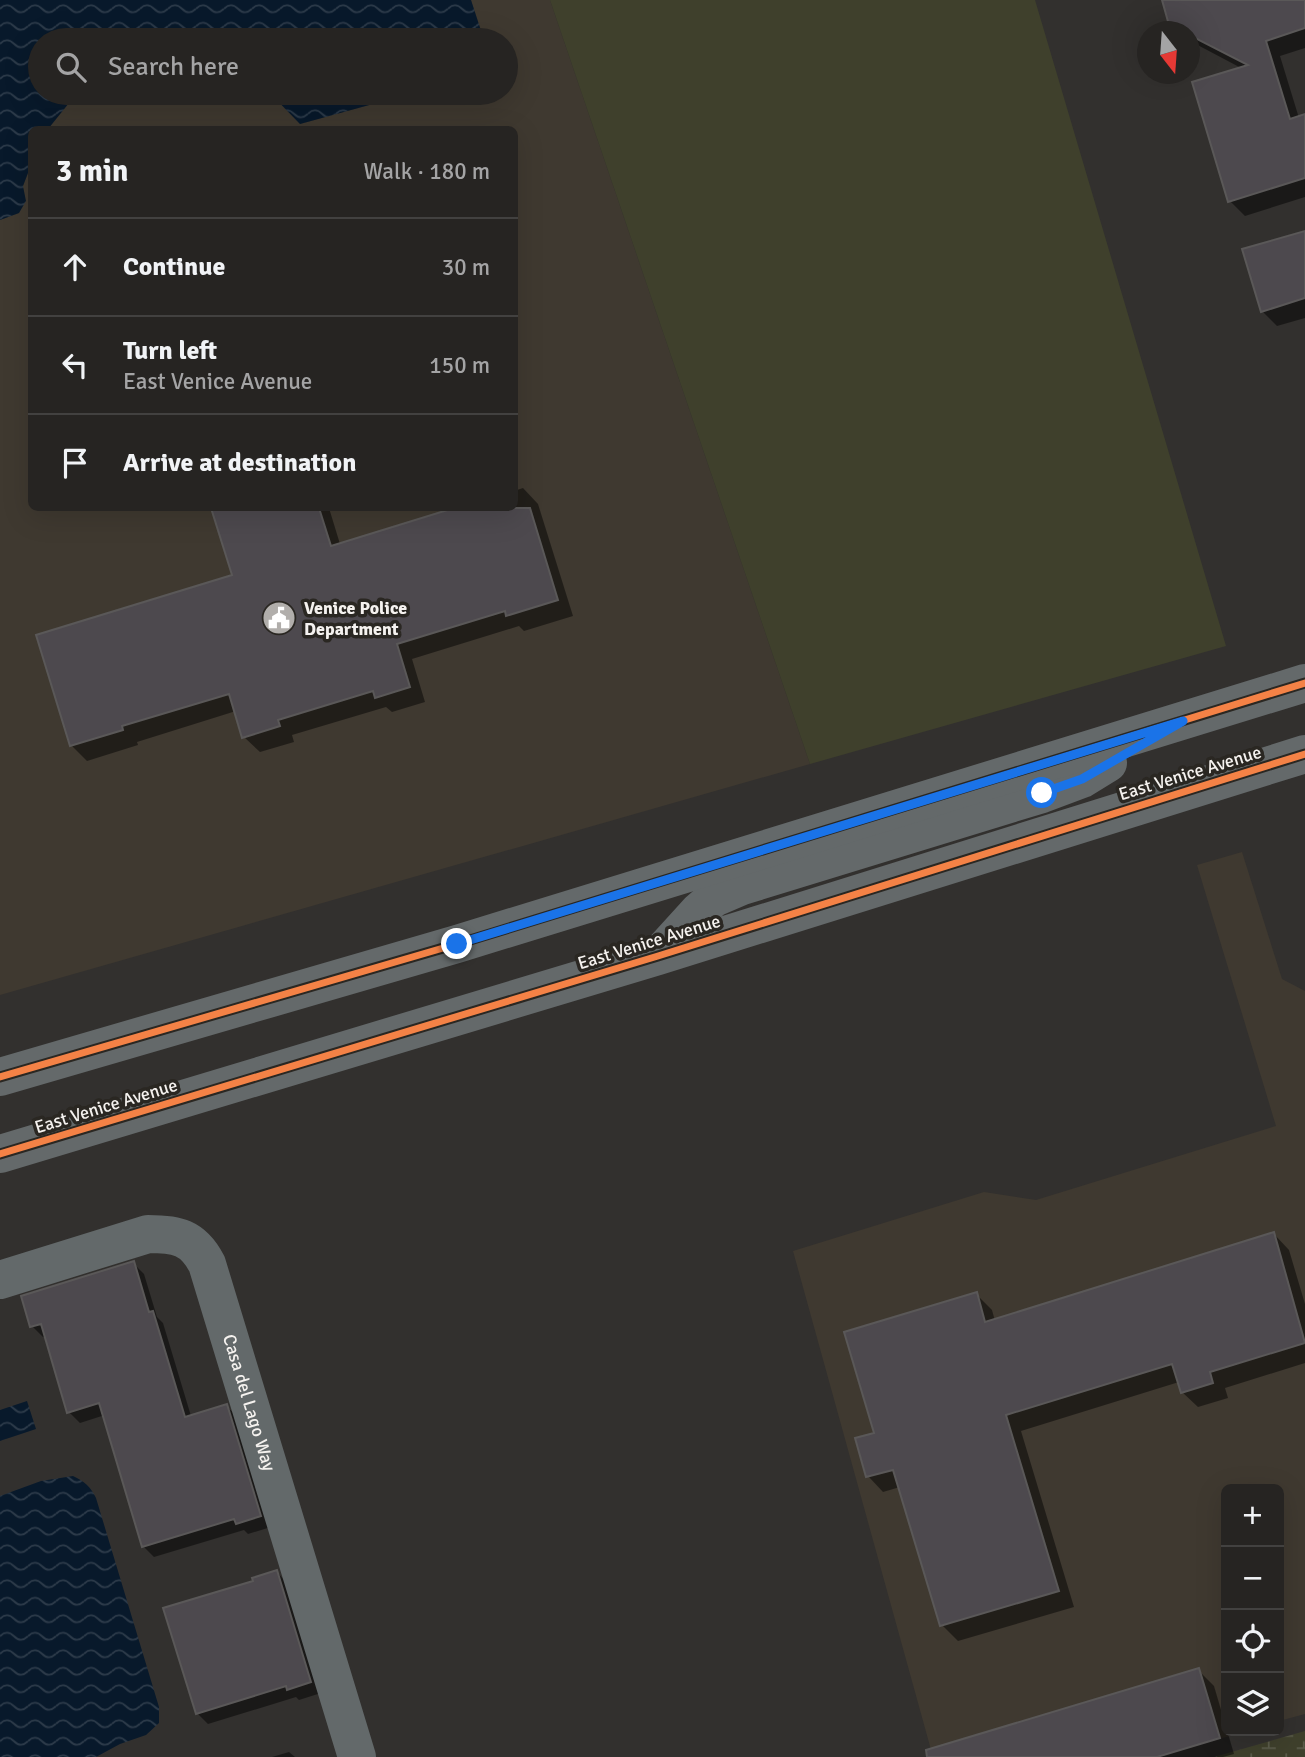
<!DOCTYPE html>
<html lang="en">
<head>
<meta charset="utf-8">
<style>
	body { margin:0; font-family:Signika,sans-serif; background:#32302f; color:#f1f3f6 }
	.controls { position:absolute; right:21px; bottom:21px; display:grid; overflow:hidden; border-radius:10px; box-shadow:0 7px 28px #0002 }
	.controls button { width:63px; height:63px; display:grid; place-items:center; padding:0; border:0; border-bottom:2px solid #424140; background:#262422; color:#f1f3f6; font:35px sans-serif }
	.compass { position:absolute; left:1137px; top:21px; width:63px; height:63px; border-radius:50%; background:#262422; box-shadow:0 7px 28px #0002; rotate:163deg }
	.stop { position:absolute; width:21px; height:21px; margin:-16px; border:5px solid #1a73e8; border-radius:50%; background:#fff }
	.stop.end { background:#1a73e8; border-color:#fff; box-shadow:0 2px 7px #0008 }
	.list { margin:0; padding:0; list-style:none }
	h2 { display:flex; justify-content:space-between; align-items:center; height:91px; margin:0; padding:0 28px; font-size:30px }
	h2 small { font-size:23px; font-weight:400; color:#a4a4a5 }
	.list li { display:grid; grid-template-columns:46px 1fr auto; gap:21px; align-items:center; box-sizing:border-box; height:98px; padding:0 28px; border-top:2px solid #424140 }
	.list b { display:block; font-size:26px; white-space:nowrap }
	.list p { margin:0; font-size:23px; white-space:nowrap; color:#a4a4a5 }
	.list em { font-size:23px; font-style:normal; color:#a4a4a5 }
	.icon { flex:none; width:38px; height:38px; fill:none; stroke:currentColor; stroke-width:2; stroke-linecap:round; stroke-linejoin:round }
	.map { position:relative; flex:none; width:1305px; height:1757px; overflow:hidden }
	.search { position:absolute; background:#262422; box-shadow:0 7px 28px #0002; left:28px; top:28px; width:490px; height:77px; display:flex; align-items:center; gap:18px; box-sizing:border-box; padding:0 24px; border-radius:38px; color:#a4a4a5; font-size:26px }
	.panel { position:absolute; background:#262422; box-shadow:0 7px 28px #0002; left:28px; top:126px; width:490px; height:385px; border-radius:10px }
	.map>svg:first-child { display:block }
	.built { fill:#3f3930 }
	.grass { fill:#3f402c }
	.wetland { fill:url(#wetland-marsh) }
	.water { fill:url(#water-waves) }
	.shadow { fill:#0007 }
	.building { fill:#4d494e; stroke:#5a5858; stroke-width:2 }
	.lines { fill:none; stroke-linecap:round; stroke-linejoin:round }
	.minor { stroke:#63696a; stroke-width:38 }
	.major { stroke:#64696a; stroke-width:38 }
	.cycleway-casing { stroke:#2a2722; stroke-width:11 }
	.cycleway { stroke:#f48246; stroke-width:7 }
	.route { stroke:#1a73e8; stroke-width:9 }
	.labels { text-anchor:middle; stroke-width:7; stroke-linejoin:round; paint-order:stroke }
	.poi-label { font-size:18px; font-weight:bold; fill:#f5f2ef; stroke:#2a2722; text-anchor:start }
	.street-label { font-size:18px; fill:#f5f2ef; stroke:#2a2722 }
</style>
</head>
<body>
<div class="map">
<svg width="1305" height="1757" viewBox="0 0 1305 1757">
	<defs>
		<pattern id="wetland-marsh" width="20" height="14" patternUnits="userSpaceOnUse" patternTransform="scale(1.75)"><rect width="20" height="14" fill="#3f402c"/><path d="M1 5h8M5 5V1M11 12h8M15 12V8" fill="none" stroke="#5b5c4b"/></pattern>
		<pattern id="water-waves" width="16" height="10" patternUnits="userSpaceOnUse" patternTransform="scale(1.75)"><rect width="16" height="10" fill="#08192b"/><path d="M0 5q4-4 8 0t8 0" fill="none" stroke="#2d3b4a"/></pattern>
	</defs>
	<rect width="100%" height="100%" fill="#32302e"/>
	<g class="built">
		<polygon points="471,0 550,0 810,764 0,995 0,220 19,213 23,186 31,165 32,508 514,508 514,130 48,129 77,93 270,93 300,124 413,93 506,93 506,40 484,40"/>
		<polygon points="1242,852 1282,979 1305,991 1305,1714 1279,1721 1279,1489 1226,1489 1226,1731 1247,1731 1157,1757 933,1757 793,1251 984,1192 1036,1200 1276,1126 1197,865"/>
	</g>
	<polygon class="grass" points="550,0 1035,0 1226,646 810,764"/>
	<polygon class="wetland" points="1305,1731 1305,1757 1214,1757"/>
	<g class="water">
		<polygon points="0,0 471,0 484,40 40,40 40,93 77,93 48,129 32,130 31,165 23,186 26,201 19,213 0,220"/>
		<polygon points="270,93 413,93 300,124"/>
		<polygon points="27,1401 36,1429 0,1441 0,1410"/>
		<path d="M 73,1476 C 84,1481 91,1487 96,1498 L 159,1707 L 159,1723 L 146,1735 L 120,1744 L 96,1757 L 0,1757 L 0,1496 L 41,1481 Z"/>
	</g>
	<g class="shadow">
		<polygon points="1164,0 1305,0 1305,48 1280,56 1299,118 1305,116 1305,197 1245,216 1230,201 1243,69 1190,41 1190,32 1178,32 1171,24"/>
		<polygon points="1305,232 1305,318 1277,326 1262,311"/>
		<polygon points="523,488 538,504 573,616 524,631 519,626 412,659 425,702 392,712 386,707 292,735 294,742 260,752 244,737 236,711 137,742 138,745 87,761 71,745 234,576 213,508 329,508 340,544 460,508 514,508 514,491"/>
		<polygon points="1274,1234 1289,1250 1305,1304 1305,1363 1225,1388 1228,1398 1198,1407 1182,1392 1179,1382 1021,1431 1074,1607 958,1641 942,1625 900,1487 883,1492 868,1476 876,1434 976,1294 992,1310 995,1321"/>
		<polygon points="133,1263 144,1274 157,1317 163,1323 191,1416 226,1406 237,1416 271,1527 248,1534 244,1530 154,1557 143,1546 105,1415 80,1423 69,1412 46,1336 43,1337 32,1326"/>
		<polygon points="277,1572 287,1583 321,1693 299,1700 296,1697 208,1724 197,1713"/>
		<polygon points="1198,1670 1214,1686 1234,1754 1223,1757 964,1757"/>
		<polygon points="289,1752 295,1757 272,1757"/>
	</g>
	<g class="building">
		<polygon points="1162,0 1305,0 1305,28 1266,41 1290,119 1305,114 1305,178 1228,202 1192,82 1248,65 1189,35 1189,32 1182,32 1169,25"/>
		<polygon points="1305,231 1305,298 1261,312 1242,249"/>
		<polygon points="211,508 319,508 331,546 454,508 530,508 558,600 506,616 505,611 397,644 410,687 375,698 373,691 278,720 280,726 242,738 229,694 122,726 123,730 70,746 36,635 232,575"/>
		<polygon points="1274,1232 1305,1343 1210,1372 1213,1383 1181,1393 1172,1364 1006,1415 1059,1591 940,1626 893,1470 866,1477 855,1438 874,1433 844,1332 977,1292 985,1322"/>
		<polygon points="134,1261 149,1312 153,1311 185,1417 227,1404 261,1516 236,1524 234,1519 142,1547 99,1403 67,1413 41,1324 30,1327 21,1296"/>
		<polygon points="277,1570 311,1682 287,1690 286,1686 196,1714 163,1608 253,1581 252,1578"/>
		<polygon points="1199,1668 1220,1738 1157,1757 927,1757 926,1750"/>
	</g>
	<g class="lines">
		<path class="minor" id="s1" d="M 0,1280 L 148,1234 C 177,1234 193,1237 207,1264 L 357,1757"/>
		<g class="major">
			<polyline points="659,955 699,911 714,898 742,886 1042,794 1082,779 1108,763"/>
			<polyline points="0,1077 457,944 1305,683"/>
			<polyline points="0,1154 658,956 1305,754"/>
		</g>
		<defs>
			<g id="cycleway">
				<polyline points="0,1077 457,944 1305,683"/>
				<polyline points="0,1154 658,956 1305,754"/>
			</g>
		</defs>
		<use href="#cycleway" class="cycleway-casing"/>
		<use href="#cycleway" class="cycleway"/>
	</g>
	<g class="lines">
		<polyline class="route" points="457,944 1183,721 1082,779 1042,793"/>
	</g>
	<defs>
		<symbol id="civic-disc" viewBox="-11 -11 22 22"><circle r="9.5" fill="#b1aeab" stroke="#2a2722"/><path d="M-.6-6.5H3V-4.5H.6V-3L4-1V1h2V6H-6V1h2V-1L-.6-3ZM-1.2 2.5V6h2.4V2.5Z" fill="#fff"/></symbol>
	</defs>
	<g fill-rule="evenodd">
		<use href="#civic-disc" x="260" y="599" width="38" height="38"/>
	</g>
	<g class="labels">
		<g class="poi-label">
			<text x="304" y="614">Venice Police<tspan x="304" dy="21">Department</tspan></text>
		</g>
		<g class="street-label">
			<text transform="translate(1190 773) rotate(-17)" y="6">East Venice Avenue</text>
			<text transform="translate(649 942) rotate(-17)" y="6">East Venice Avenue</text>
			<text transform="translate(106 1106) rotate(-17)" y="6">East Venice Avenue</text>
			<text dy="6" stroke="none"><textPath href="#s1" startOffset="371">Casa del Lago Way</textPath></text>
		</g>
	</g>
</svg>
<div class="controls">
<button>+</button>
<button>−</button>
<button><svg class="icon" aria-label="locate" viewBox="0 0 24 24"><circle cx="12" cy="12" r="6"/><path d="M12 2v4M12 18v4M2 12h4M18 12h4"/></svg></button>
<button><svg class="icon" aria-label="layers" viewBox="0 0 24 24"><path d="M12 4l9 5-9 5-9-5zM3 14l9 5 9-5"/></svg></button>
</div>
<svg class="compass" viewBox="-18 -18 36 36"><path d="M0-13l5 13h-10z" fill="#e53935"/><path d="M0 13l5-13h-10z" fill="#a4a4a5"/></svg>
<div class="stop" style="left:1042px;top:793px"></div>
<div class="stop end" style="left:457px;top:944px"></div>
<div class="search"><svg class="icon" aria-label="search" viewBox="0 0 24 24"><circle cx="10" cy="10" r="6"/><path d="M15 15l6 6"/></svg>Search here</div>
<section class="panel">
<h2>3 min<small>Walk · 180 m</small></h2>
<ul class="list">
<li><svg class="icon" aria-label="ahead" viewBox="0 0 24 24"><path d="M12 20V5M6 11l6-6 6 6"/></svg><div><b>Continue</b></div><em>30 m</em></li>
<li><svg class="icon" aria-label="left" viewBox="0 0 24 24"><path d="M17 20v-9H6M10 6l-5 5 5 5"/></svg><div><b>Turn left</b><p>East Venice Avenue</p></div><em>150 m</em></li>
<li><svg class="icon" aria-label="arrive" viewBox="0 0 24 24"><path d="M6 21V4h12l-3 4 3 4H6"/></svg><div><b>Arrive at destination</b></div></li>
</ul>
</section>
</div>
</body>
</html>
